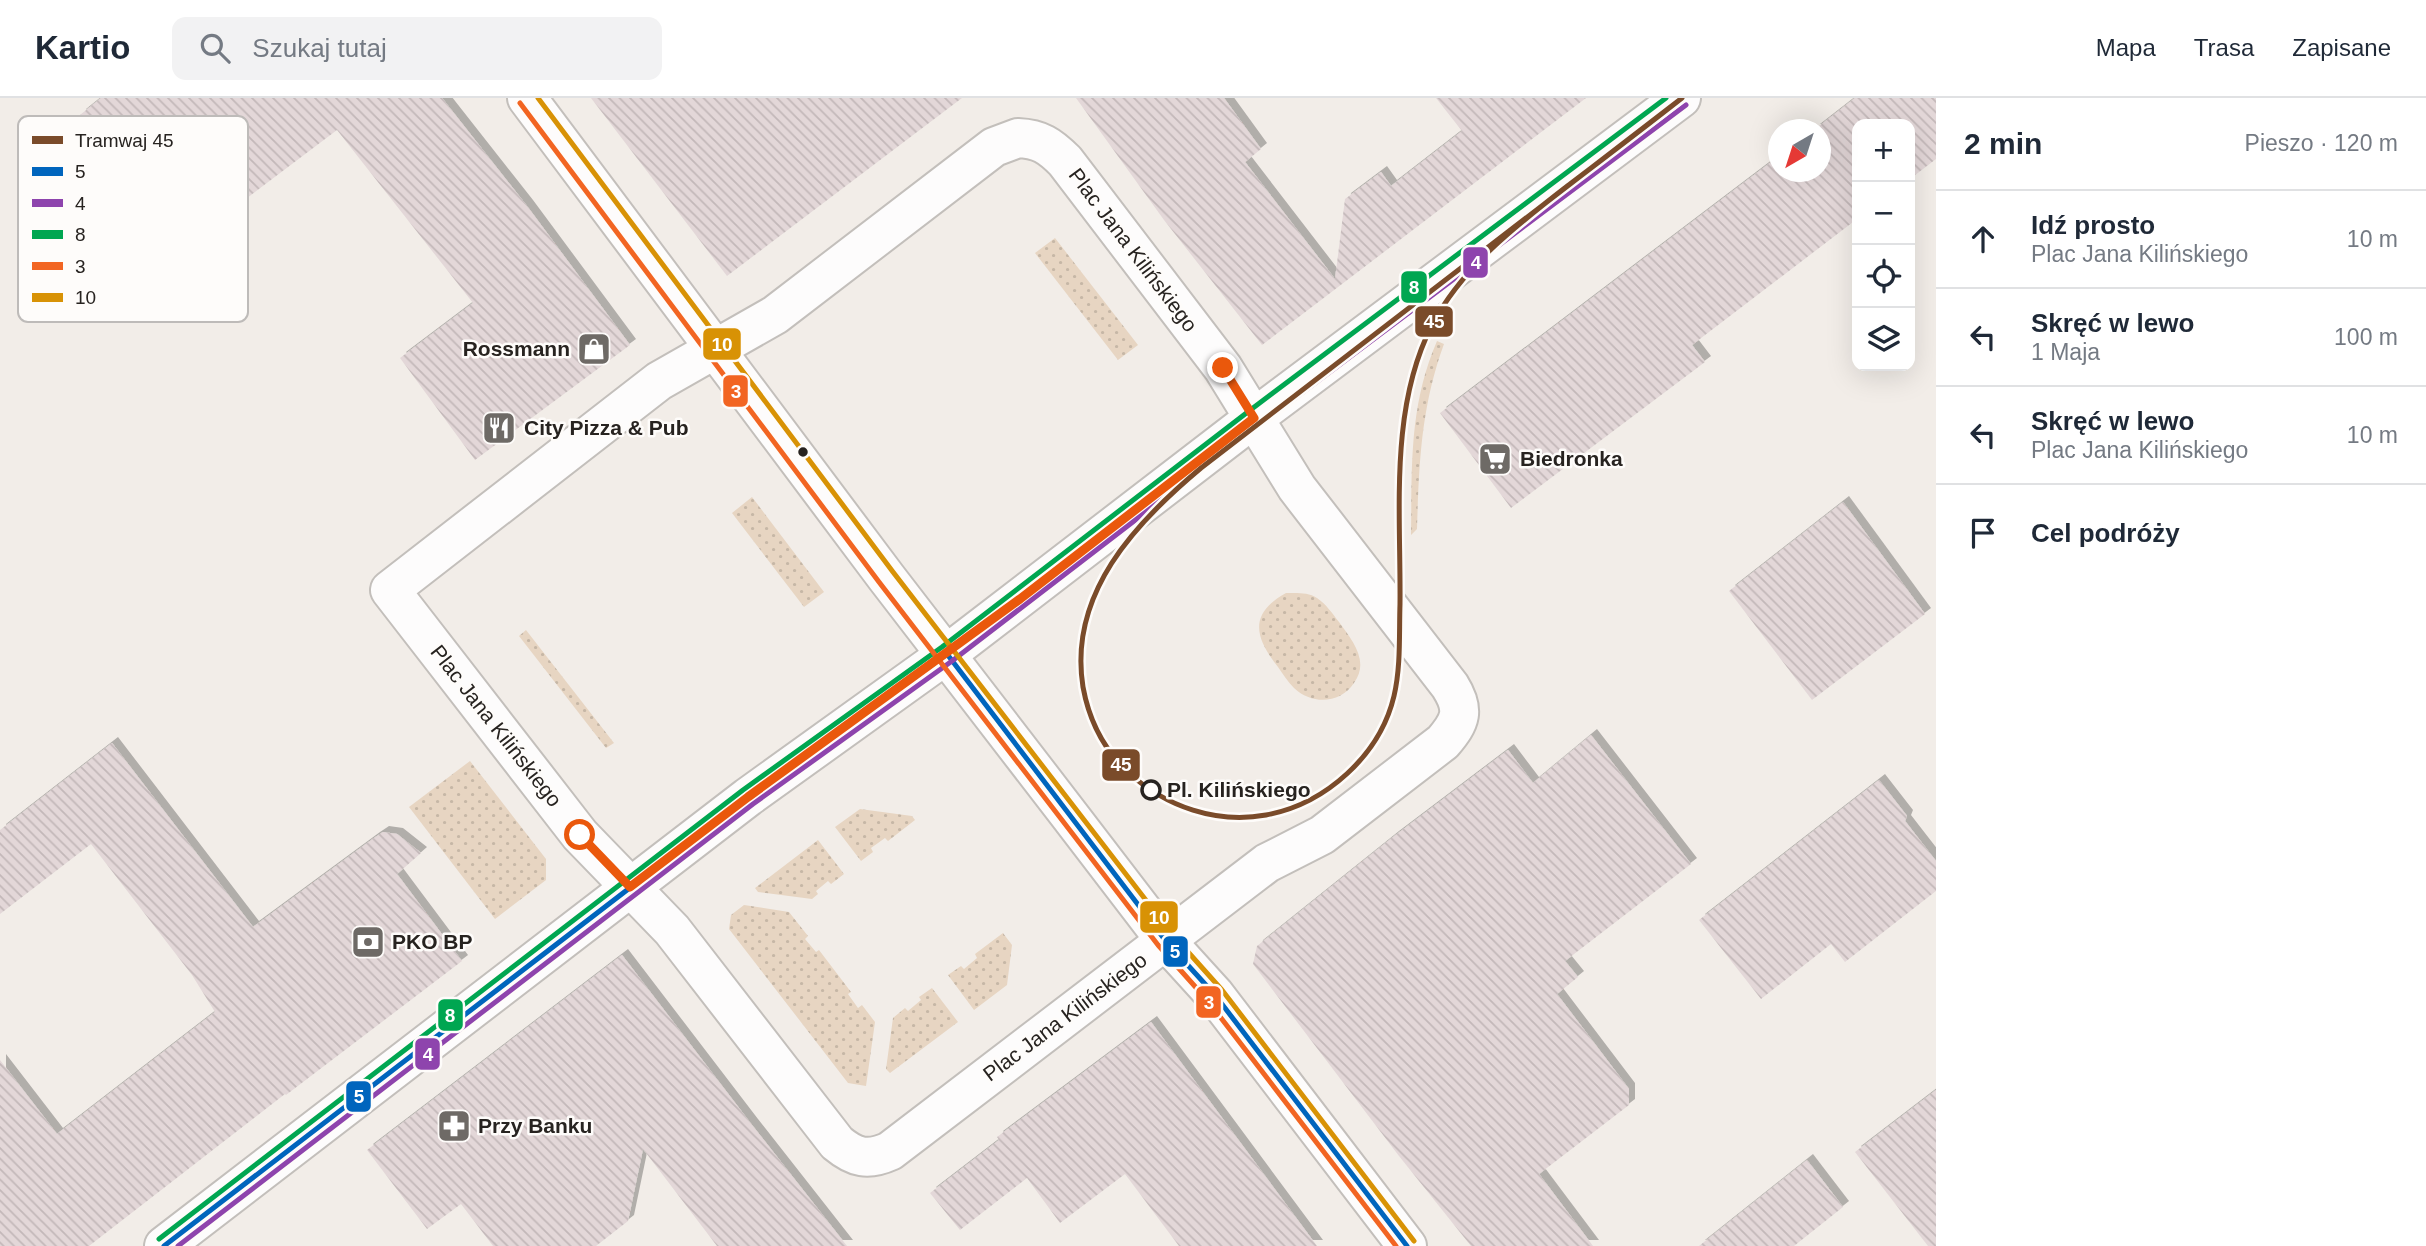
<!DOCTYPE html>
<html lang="pl">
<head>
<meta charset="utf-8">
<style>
	body { margin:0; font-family:Arial,sans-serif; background:#f2f2f3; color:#1f2937 }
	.controls { position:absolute; right:21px; top:21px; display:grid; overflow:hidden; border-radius:14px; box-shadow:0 7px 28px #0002 }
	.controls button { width:63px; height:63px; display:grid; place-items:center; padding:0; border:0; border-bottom:2px solid #e0e1e3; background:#fff; color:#1f2937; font:35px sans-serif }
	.compass { position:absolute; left:1768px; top:21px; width:63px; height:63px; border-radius:50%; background:#fff; box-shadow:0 7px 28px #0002; rotate:219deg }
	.stop { position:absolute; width:21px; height:21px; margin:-16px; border:5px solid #ea580c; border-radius:50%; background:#fff }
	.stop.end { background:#ea580c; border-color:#fff; box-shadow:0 2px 7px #0008 }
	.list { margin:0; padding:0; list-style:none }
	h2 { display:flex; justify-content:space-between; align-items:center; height:91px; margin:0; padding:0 28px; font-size:30px }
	h2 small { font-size:23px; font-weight:400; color:#747a83 }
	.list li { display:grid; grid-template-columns:46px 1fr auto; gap:21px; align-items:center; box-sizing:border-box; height:98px; padding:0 28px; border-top:2px solid #e0e1e3 }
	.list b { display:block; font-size:26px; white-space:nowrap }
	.list p { margin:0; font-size:23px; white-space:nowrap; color:#747a83 }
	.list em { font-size:23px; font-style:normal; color:#747a83 }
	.icon { flex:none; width:38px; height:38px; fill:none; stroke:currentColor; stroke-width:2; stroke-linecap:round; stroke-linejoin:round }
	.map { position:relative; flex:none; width:1936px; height:1148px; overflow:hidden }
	header { display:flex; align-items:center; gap:42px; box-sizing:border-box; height:98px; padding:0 35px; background:#fff; border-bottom:2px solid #e0e1e3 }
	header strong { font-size:33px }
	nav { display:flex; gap:38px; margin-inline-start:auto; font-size:24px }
	.search { width:490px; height:63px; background:#f2f2f3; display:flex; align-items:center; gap:18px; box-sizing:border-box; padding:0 24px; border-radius:14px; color:#747a83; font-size:26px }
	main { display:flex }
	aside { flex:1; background:#fff }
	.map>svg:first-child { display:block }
	.grass { fill:url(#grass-dots) }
	.building { fill:url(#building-back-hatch); filter:url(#shadow) }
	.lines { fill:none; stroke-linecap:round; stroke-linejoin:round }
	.minor-casing { stroke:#c3bfbb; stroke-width:42 }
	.tertiary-casing { stroke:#c3bfbb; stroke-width:42 }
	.minor { stroke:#fdfcfc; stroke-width:38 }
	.tertiary { stroke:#fdfcfc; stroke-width:38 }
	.bus-1-casing { stroke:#fefcfa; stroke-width:10 }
	.bus-2-casing { stroke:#fefcfa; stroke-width:10 }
	.bus-3-casing { stroke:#fefcfa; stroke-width:10 }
	.bus-4-casing { stroke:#fefcfa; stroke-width:10 }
	.bus-5-casing { stroke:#fefcfa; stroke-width:10 }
	.bus-1 { stroke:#0065bd; stroke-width:5 }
	.bus-2 { stroke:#8e44ad; stroke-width:5 }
	.bus-3 { stroke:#00a651; stroke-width:5 }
	.bus-4 { stroke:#f26522; stroke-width:5 }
	.bus-5 { stroke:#d89205; stroke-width:5 }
	.tram-1-casing { stroke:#fefcfa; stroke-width:10 }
	.tram-1 { stroke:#7a4b2a; stroke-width:5 }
	.route { stroke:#ea580c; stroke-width:9 }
	.bus-dot { fill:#272320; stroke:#fefcfa; stroke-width:2.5 }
	.stop-dot { fill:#fefcfa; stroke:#272320; stroke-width:3.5 }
	.labels { text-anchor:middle; stroke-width:5; stroke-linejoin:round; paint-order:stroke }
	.street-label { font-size:21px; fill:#272320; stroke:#fefcfa }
	.poi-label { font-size:21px; font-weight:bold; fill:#272320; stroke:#fefcfa; text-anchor:start }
	.stop-label { font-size:21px; font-weight:bold; fill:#272320; stroke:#fefcfa; text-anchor:start }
	.key { fill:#fefcfa; stroke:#bebbb9; stroke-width:2 }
	.key-label { font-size:19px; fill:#272320 }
	.line-badge { stroke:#fefcfa; stroke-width:2.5 }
	.badge-label { font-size:19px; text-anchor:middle; font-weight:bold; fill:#fff }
</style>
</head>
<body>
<header>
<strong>Kartio</strong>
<div class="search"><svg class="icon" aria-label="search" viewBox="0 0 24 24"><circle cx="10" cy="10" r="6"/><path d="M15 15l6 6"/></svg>Szukaj tutaj</div>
<nav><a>Mapa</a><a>Trasa</a><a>Zapisane</a></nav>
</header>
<main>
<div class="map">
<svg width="1936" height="1148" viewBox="0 0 1936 1148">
	<defs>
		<pattern id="grass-dots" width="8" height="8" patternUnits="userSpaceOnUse" patternTransform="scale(1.75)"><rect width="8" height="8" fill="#e7d5c2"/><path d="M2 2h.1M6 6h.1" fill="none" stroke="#c6b7a6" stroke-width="1.8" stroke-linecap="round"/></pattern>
		<pattern id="building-back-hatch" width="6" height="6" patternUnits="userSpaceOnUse" patternTransform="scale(1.75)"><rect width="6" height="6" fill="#e3d7d8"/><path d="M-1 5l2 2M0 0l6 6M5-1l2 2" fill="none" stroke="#c3b8b9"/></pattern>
		<filter id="shadow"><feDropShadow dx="6" dy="-6" stdDeviation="0" flood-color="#0004"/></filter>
	</defs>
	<rect width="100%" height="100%" fill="#f2ede8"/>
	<g class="grass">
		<polygon points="1055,140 1138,247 1118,262 1035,155"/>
		<path d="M 1437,243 L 1444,246 C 1421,309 1419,365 1417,431 L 1411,437 C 1412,368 1409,308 1437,243 Z"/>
		<polygon points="752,399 824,494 804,509 732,415"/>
		<path d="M 1286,495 C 1297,495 1308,494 1317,500 C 1326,506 1332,515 1339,524 C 1352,542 1370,563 1354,585 C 1340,606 1312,607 1294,590 C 1288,584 1283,576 1278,569 C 1255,540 1248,516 1286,495 Z"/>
		<polygon points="526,532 614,645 606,650 519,538"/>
		<polygon points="470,663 546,761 546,782 495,821 409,709"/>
		<polygon points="860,711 912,718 915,722 888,743 885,740 871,750 873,754 861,763 835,729"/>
		<polygon points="818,742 844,776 831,786 828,783 816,793 818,796 812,801 758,794 755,790"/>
		<polygon points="744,807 789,814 808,838 805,841 816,854 819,852 851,894 848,896 858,910 862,907 875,924 866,988 848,985 729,831 731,817"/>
		<polygon points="1003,835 1012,847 1007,887 974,912 948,877 961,868 964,871 977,860 975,856"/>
		<polygon points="932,890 958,924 890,975 886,971 893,920 905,910 908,913 921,902 919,899"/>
	</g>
	<g class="building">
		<polygon points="101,0 442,0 527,108 630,247 475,362 400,260 473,205 337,32 178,152 80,17"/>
		<polygon points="591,0 962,0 727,178"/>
		<polygon points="1076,0 1224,0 1261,51 1245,64 1335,181 1345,101 1381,74 1391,88 1462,33 1436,0 1586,0 1262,247 1164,122"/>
		<polygon points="1855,0 1936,0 1936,61 1910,81 1910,26 1857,26 1857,121 1692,247 1705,264 1511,410 1440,315 1779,58 1779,74 1821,74 1821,32 1814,32"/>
		<polygon points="1843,404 1925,516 1812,602 1729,493"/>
		<polygon points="1591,637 1691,766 1565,863 1578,879 1557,896 1629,991 1629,1007 1539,1076 1593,1148 1471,1148 1399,1058 1253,866 1257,848 1393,739 1508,652 1533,685"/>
		<polygon points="112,645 253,829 374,740 383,734 397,736 421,755 397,776 462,863 286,997 285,996 89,1148 0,1148 0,962 57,1036 215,914 192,877 91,746 0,816 0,732"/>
		<polygon points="1879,682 1907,718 1905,723 1936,763 1936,793 1845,864 1831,846 1761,901 1699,822"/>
		<polygon points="622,857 752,1027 847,1148 717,1148 643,1051 628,1123 596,1148 493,1148 461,1106 427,1131 367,1052"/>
		<polygon points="1151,924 1317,1148 1179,1148 1125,1076 1060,1125 1027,1080 960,1132 930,1095 999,1042 997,1039"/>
		<polygon points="1936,992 1936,1148 1928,1148 1855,1054"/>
		<polygon points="1807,1062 1843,1109 1794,1148 1699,1148"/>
	</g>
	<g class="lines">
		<defs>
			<path id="minor" d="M 1018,40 C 1040,41 1050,48 1065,63 L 1223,270 L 1297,390 L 1450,588 C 1465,612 1461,623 1443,644 L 1322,737 L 1267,765 L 890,1053 C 868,1063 855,1060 837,1045 L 672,832 L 580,737 L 390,492 L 659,283 L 775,217 L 994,49 Z"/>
			<g id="tertiary">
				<polyline points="527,0 886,479 1070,718 1165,842 1215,897 1407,1148"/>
				<polyline points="164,1148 748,699 947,556 1254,320 1681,0"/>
			</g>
		</defs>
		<use href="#minor" class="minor-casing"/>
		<use href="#tertiary" class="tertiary-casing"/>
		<use href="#minor" class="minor"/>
		<use href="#tertiary" class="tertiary"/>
		<defs>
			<g id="bus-1">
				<polyline points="947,556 1165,842 1215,897 1407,1148"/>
				<polyline points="164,1148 748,699 947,556"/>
			</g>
			<polyline id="bus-2" points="178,1148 753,706 952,563 1259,327 1686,7"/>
			<polyline id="bus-3" points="159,1141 743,692 942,549 1249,313 1666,0"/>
			<polyline id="bus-4" points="520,5 879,484 1158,847 1208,903 1396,1148"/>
			<polyline id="bus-5" points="538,0 893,474 1172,836 1222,892 1414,1143"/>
		</defs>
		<use href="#bus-1" class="bus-1-casing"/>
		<use href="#bus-2" class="bus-2-casing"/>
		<use href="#bus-3" class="bus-3-casing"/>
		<use href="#bus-4" class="bus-4-casing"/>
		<use href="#bus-5" class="bus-5-casing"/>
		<use href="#bus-1" class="bus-1"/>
		<use href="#bus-2" class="bus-2"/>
		<use href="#bus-3" class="bus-3"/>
		<use href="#bus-4" class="bus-4"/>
		<use href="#bus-5" class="bus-5"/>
		<defs>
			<path id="tram-1" d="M 1682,0 C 1645,29 1607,58 1570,86 C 1518,126 1463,168 1432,227 C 1389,311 1401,414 1400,506 C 1399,536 1401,568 1394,598 C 1380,657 1326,706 1266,717 C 1217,726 1166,709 1129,675 C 1104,652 1089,622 1083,589 C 1068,496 1135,425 1201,370 Z"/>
		</defs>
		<use href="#tram-1" class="tram-1-casing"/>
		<use href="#tram-1" class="tram-1"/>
	</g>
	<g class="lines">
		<polyline class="route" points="580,737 630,789 748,699 1020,501 1254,320 1223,270"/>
	</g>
	<defs>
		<symbol id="shop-square" viewBox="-11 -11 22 22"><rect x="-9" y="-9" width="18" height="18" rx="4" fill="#6e6a66" stroke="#fefcfa"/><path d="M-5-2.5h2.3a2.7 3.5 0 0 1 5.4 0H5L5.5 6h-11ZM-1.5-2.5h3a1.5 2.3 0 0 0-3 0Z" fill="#fff"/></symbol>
		<symbol id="restaurant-square" viewBox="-11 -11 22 22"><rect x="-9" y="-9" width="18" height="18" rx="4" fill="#6e6a66" stroke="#fefcfa"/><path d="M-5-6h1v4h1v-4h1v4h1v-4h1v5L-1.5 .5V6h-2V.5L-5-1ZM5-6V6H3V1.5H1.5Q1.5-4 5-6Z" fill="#fff"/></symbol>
		<symbol id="supermarket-square" viewBox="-11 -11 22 22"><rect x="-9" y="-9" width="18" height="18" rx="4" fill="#6e6a66" stroke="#fefcfa"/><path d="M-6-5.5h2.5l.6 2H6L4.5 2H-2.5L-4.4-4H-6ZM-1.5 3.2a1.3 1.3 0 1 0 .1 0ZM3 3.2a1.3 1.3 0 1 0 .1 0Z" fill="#fff"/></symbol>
		<symbol id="bank-square" viewBox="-11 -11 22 22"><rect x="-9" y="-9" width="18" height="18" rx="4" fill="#6e6a66" stroke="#fefcfa"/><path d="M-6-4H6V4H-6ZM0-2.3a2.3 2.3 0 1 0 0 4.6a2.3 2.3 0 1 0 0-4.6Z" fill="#fff"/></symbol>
		<symbol id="pharmacy-square" viewBox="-11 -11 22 22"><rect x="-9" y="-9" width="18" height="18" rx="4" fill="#6e6a66" stroke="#fefcfa"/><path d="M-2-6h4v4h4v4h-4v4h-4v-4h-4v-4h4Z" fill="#fff"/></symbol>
	</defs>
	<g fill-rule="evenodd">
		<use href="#shop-square" x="575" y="232" width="38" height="38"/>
		<use href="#restaurant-square" x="480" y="311" width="38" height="38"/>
		<use href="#supermarket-square" x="1476" y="342" width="38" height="38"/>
		<use href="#bank-square" x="349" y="825" width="38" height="38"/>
		<use href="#pharmacy-square" x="435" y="1009" width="38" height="38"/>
	</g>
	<circle class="bus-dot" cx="803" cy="354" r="6"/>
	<circle class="stop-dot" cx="1151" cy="692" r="9"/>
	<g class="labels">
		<g class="street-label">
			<text transform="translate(1133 152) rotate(53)" y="7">Plac Jana Kilińskiego</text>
			<text transform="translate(496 628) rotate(52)" y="7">Plac Jana Kilińskiego</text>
			<text transform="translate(1065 919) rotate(-37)" y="7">Plac Jana Kilińskiego</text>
		</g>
		<g class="poi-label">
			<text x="570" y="258" text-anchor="end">Rossmann</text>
			<text x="524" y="337">City Pizza &amp; Pub</text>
			<text x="1520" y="368">Biedronka</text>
			<text x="392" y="851">PKO BP</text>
			<text x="478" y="1035">Przy Banku</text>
		</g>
		<g class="stop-label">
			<text x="1167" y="699">Pl. Kilińskiego</text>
		</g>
	</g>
	<rect x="18" y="18" width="230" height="206" rx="10" class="key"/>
	<rect x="32" y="38" width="31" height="8" fill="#7a4b2a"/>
	<rect x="32" y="69" width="31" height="9" fill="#0065bd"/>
	<rect x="32" y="101" width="31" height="8" fill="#8e44ad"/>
	<rect x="32" y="132" width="31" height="9" fill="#00a651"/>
	<rect x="32" y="164" width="31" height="8" fill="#f26522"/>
	<rect x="32" y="195" width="31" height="9" fill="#d89205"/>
	<g class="key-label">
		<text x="75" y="49">Tramwaj 45</text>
		<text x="75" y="80">5</text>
		<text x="75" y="112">4</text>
		<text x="75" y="143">8</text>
		<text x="75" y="175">3</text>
		<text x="75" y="206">10</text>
	</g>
	<g class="line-badge">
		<rect x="1462" y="148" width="27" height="33" rx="7" fill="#8e44ad"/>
		<rect x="1400" y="172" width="28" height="34" rx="7" fill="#00a651"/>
		<rect x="1414" y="207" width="40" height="33" rx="7" fill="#7a4b2a"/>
		<rect x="702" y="229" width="40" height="34" rx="7" fill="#d89205"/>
		<rect x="722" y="276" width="27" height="34" rx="7" fill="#f26522"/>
		<rect x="1101" y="650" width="40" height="34" rx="7" fill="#7a4b2a"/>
		<rect x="1139" y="802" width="40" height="34" rx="7" fill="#d89205"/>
		<rect x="1162" y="837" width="27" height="33" rx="7" fill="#0065bd"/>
		<rect x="1195" y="887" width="27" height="34" rx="7" fill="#f26522"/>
		<rect x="437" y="900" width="27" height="34" rx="7" fill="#00a651"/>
		<rect x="414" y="939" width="27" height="34" rx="7" fill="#8e44ad"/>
		<rect x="345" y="982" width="27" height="33" rx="7" fill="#0065bd"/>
	</g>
	<g class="badge-label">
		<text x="1476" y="171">4</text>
		<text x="1414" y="196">8</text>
		<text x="1434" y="230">45</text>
		<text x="722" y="253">10</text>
		<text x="736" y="300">3</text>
		<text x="1121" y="673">45</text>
		<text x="1159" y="826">10</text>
		<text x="1175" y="860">5</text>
		<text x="1209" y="911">3</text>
		<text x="450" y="924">8</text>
		<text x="428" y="963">4</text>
		<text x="359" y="1005">5</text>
	</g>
</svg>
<div class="controls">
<button>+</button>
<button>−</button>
<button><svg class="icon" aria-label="locate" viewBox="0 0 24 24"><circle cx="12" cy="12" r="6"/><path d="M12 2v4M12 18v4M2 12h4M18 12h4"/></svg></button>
<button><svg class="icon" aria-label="layers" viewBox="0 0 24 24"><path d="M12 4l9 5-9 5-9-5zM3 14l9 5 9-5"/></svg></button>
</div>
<svg class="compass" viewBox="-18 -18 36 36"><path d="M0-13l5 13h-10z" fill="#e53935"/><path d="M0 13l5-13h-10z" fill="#747a83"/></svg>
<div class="stop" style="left:580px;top:737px"></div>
<div class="stop end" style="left:1223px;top:270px"></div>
</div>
<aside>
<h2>2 min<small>Pieszo · 120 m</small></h2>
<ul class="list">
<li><svg class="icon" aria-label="ahead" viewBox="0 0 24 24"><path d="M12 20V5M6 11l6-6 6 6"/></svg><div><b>Idź prosto</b><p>Plac Jana Kilińskiego</p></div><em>10 m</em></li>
<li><svg class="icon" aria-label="left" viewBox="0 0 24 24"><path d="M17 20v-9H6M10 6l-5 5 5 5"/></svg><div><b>Skręć w lewo</b><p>1 Maja</p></div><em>100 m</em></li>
<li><svg class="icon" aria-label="left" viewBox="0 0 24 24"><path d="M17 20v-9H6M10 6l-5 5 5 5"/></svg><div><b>Skręć w lewo</b><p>Plac Jana Kilińskiego</p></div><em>10 m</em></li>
<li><svg class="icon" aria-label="arrive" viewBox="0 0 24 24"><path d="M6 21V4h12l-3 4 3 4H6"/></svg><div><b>Cel podróży</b></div></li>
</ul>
</aside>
</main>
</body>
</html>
